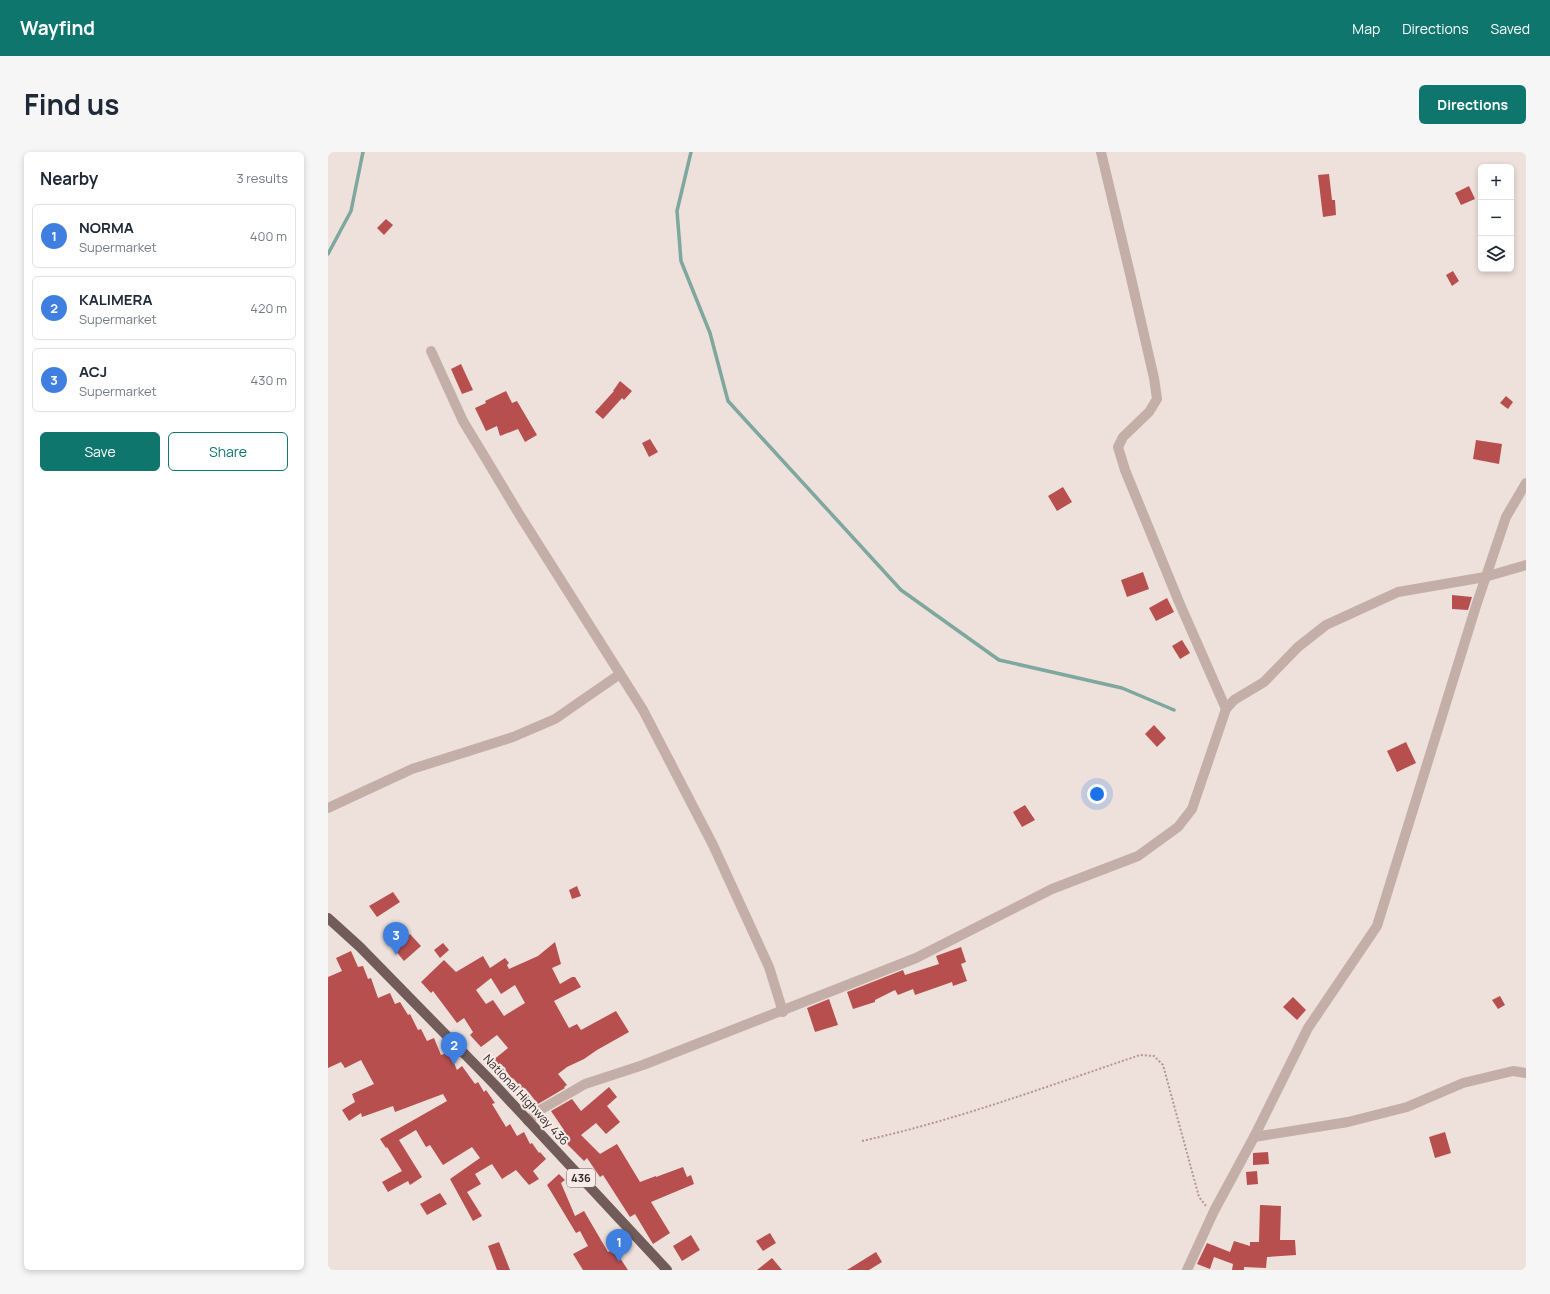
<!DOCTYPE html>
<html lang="en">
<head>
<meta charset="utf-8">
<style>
	body { margin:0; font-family:Manrope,sans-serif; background:#f6f6f7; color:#1f2937 }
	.controls { position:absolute; right:12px; top:12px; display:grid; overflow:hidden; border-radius:6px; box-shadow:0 2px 6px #0003 }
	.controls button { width:36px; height:36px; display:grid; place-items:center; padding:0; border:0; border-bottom:1px solid #e0e1e3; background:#fff; color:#1f2937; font:20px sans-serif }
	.you { position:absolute; left:769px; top:642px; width:14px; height:14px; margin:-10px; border:3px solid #fff; border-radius:50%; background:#1a73e8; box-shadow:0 0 0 6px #1a73e833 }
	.badge { display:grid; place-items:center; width:26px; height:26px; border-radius:50%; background:#0f766e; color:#fff; font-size:13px; font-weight:700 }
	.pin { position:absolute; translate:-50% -33px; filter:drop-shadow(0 1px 2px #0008) }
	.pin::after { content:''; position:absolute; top:21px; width:14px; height:12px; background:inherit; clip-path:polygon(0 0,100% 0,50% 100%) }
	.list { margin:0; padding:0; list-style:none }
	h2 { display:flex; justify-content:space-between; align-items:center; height:52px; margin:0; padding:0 16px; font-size:17px }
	h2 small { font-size:13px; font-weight:400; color:#747a83 }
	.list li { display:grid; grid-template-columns:26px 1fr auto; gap:12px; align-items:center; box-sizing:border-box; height:64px; margin:0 8px 8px; padding:0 8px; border:1px solid #e0e1e3; border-radius:6px }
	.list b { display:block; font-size:15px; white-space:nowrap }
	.list p { margin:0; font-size:13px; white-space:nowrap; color:#747a83 }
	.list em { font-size:13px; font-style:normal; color:#747a83 }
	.actions { display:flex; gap:8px; padding:12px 16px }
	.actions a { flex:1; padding:9px 0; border:1px solid #0f766e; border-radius:6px; text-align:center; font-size:14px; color:#0f766e }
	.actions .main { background:#0f766e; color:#fff }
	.icon { flex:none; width:22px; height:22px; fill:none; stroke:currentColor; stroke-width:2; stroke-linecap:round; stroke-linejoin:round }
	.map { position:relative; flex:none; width:1198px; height:1118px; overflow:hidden; border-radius:6px }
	header { display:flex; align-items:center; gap:24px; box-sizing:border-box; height:56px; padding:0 20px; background:#0f766e; color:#fff }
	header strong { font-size:19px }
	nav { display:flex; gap:22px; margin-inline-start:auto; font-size:14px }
	.intro { display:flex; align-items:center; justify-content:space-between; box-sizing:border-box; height:96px; padding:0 24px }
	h1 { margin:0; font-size:28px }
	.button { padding:10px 18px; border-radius:6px; background:#0f766e; color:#fff; font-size:14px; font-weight:700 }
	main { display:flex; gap:24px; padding:0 24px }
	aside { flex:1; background:#fff; border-radius:6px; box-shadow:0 2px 6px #0003 }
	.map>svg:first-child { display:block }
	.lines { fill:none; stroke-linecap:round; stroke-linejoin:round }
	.stream { stroke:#7da79f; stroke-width:3.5 }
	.building { fill:#b74f4f; fill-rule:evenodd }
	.path { stroke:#b09892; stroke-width:2; stroke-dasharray:2 2; stroke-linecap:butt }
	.minor { stroke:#c4aea8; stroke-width:10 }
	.major { stroke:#725c5a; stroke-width:10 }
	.labels { text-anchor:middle; stroke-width:4; stroke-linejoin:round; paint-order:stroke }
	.shield { fill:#f6ebe6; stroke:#6d6260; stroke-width:1 }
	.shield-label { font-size:11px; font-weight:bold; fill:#322827 }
	.street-label { font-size:12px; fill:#322827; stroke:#f6ebe6 }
</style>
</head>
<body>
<header>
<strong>Wayfind</strong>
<nav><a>Map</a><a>Directions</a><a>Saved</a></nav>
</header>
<div class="intro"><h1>Find us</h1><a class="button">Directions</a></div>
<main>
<aside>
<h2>Nearby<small>3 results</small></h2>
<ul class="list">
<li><span class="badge" style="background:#3f7fe0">1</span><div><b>NORMA</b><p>Supermarket</p></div><em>400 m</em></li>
<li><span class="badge" style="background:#3f7fe0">2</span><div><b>KALIMERA</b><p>Supermarket</p></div><em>420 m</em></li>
<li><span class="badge" style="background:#3f7fe0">3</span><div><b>ACJ</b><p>Supermarket</p></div><em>430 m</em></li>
</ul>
<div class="actions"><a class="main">Save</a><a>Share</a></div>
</aside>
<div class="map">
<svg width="1198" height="1118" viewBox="0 0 1198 1118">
	<rect width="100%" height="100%" fill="#eee0da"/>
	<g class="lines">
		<g class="stream">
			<polyline points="363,0 349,59 353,109 382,181 400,249 573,438 671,508 794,536 846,558"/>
			<polyline points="0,102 23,59 35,0"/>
		</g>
	</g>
	<g class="building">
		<polygon points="1001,22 1004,48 1007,48 1008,63 995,65 990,23"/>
		<polygon points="1141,34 1147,47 1133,53 1127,41"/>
		<polygon points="58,67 65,73 56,83 49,76"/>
		<polygon points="1125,119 1131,129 1124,134 1118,123"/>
		<polygon points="133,212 145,238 134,242 123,217"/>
		<polygon points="292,229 304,239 296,248 294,246 275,267 267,260 286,239 285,239"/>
		<polygon points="178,239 184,251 189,249 209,283 197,290 190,277 172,284 169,274 158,279 147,256 158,251 157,249"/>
		<polygon points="1178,244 1185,250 1180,257 1172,251"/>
		<polygon points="322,287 330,300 321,305 314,291"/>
		<polygon points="1148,288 1174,292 1171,312 1145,307"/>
		<polygon points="735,335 744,350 729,359 720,344"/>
		<polygon points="815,420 821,437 799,445 793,428"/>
		<polygon points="1124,443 1144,445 1140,458 1124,457"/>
		<polygon points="839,446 846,460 828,469 821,456"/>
		<polygon points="854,488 862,501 852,507 844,494"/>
		<polygon points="826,573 838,586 829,595 817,582"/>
		<polygon points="1078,590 1088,611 1069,620 1059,599"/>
		<polygon points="697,653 707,668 694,675 685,660"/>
		<polygon points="249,734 253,744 244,747 241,738"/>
		<polygon points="65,740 72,750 49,765 41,754"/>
		<polygon points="82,782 93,794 76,809 66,797"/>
		<path d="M 227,790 L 233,812 L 224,816 L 232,832 L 244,825 L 247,825 L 253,835 L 226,849 L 241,876 L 249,872 L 253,878 L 288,859 L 301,880 L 269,898 L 256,907 L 239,915 L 230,922 L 239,933 L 236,935 L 237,936 L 210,952 L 197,936 L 195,938 L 185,926 L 184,927 L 174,913 L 170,916 L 164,909 L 180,896 L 169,883 L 153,895 L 142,883 L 145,880 L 136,866 L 129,871 L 105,839 L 103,841 L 93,830 L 116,808 L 128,820 L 155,804 L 162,816 L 177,806 L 181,811 L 179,813 L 181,817 L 210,804 ZM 163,826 L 173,842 L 187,833 L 197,851 L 176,864 L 165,848 L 158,852 L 148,838 Z"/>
		<polygon points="115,791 121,798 112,806 106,798"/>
		<polygon points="633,795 638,810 633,812 639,829 625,834 624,830 587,843 585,837 570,843 567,838 547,848 547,850 525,857 519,840 575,818 577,823 611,812 608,804"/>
		<polygon points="23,799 30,815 35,814 40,827 43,826 50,846 62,841 67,852 72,850 80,863 82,862 90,878 93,877 99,889 106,886 113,903 121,900 129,918 134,914 147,932 150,930 156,940 158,938 167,951 164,952 178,975 182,972 189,984 196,980 202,992 204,991 211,1001 212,1000 218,1007 205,1019 211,1027 201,1033 188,1018 174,1027 164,1012 147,1022 153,1032 139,1040 154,1064 145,1069 122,1027 152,1006 144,995 115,1013 102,993 98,995 88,978 71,988 94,1025 82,1033 80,1029 60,1040 54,1030 74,1019 59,995 58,996 52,987 119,949 115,942 67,960 65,954 34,965 33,961 21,969 14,958 27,950 24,942 46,932 33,908 17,916 13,910 0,916 0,825 14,819 8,806"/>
		<polygon points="1172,844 1177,853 1170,857 1164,848"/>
		<polygon points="965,845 978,858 969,868 955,855"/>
		<polygon points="501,847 510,873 487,880 479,856"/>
		<polygon points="281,935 289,945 279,954 292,970 278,982 268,971 253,983 272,1002 289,992 312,1030 328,1024 328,1025 355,1015 359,1025 363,1023 366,1032 323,1050 342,1081 325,1092 307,1062 302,1065 275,1023 272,1025 259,1006 256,1009 238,991 236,993 229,984 236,978 223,959 244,947 253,959"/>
		<polygon points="1117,980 1123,1001 1107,1006 1101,985"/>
		<polygon points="940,1000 941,1012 925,1013 925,1001"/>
		<polygon points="929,1019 930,1032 919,1033 918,1020"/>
		<polygon points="231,1022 237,1028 233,1031 247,1064 256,1059 280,1100 286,1097 300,1118 255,1118 245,1102 260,1094 252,1079 248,1081 219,1033"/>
		<polygon points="112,1041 119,1052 99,1063 92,1052"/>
		<polygon points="932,1053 953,1054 952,1088 967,1088 968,1103 939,1105 938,1116 916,1115 916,1118 904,1118 905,1112 886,1105 882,1117 869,1112 879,1091 902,1100 906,1089 922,1094 922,1090 931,1090"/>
		<polygon points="442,1081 448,1091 435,1099 428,1089"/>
		<polygon points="363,1083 372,1098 354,1109 345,1094"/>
		<polygon points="171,1090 182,1118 169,1118 160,1094"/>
		<polygon points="548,1100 554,1110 541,1118 519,1118"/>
		<polygon points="444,1106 454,1118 429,1118"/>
	</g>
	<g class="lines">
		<path class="path" d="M 534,989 C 629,968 720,934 812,903 L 826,904 L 835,913 L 871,1045 L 878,1054"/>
		<g class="minor">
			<polyline points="773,0 803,126 826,226 829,247 821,260 795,285 790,295 797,318 851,450 898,557"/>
			<polyline points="103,199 135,269 155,302 191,362 315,558 385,693 441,815 455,860"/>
			<polyline points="0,656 84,617 185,585 227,567 292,522"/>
			<polyline points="200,969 212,958 257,932 315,913 588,806 724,737 810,704 850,675 864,657 898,557 906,548 936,530 970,495 998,473 1070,440 1157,425 1198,413"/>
			<polyline points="926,985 1020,970 1079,955 1135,931 1185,919 1198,921"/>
			<polyline points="859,1118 886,1059 926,985 980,876 1049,774 1148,454 1178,365 1198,331"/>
		</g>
		<polyline class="major" points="0,766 32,795 167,933 339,1118"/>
	</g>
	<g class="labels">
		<rect class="shield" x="239" y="1017" width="28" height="18" rx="3"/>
		<g class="shield-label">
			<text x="253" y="1030">436</text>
		</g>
		<g class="street-label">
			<text transform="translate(198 948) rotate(47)" y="4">National Highway 436</text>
		</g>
	</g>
</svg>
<div class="controls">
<button>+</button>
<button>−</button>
<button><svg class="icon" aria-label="layers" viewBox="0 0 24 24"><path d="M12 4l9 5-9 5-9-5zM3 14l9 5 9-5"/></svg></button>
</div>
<div class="you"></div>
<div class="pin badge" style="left:291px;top:1110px;background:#3f7fe0">1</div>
<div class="pin badge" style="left:126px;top:913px;background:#3f7fe0">2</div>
<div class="pin badge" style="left:68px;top:803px;background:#3f7fe0">3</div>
</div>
</main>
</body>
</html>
